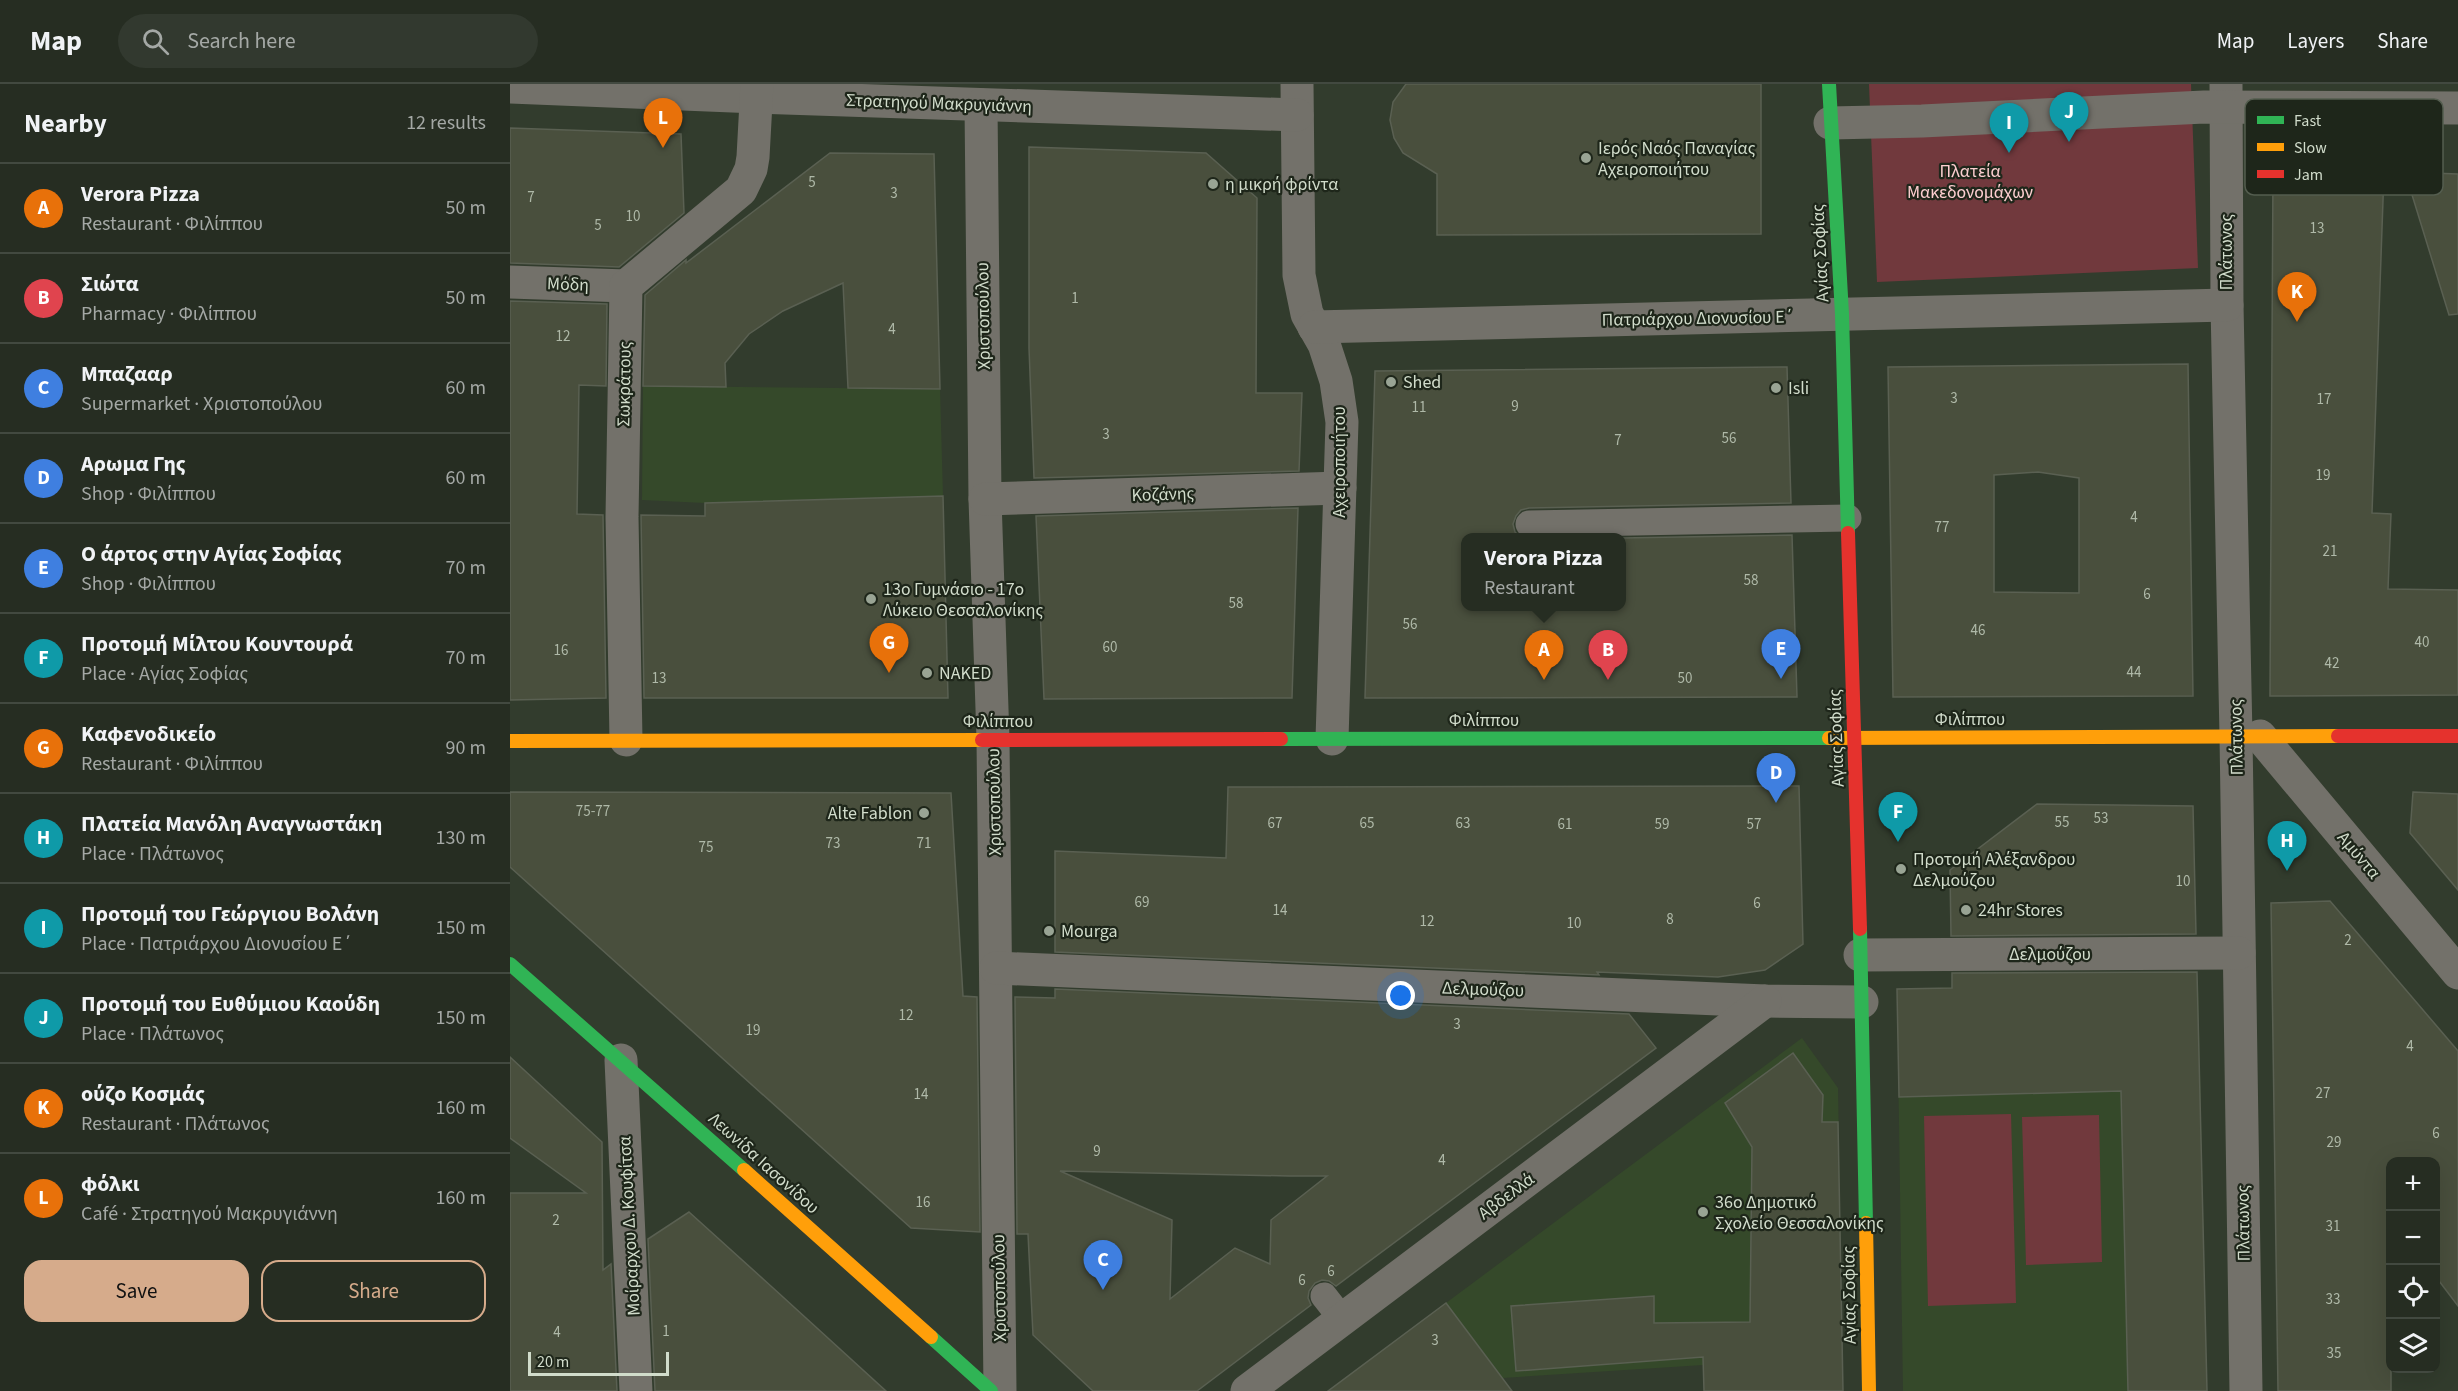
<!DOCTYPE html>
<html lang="en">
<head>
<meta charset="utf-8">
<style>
	body { margin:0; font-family:"Source Sans 3",sans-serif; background:#32392f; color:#f1f3f6 }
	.controls { position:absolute; right:18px; bottom:18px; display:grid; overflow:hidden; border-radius:12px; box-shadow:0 6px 24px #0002 }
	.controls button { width:54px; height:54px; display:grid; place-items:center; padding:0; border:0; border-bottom:2px solid #424940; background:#262d22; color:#f1f3f6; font:30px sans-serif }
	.scale { position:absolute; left:18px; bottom:15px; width:141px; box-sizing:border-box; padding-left:6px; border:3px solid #d1dccb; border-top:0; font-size:16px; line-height:21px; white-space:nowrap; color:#d1dccb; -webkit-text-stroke:4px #1e261a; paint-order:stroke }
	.you { position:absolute; left:891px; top:912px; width:21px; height:21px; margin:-15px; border:4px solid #fff; border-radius:50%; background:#1a73e8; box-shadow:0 0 0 9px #1a73e833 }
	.badge { display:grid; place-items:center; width:39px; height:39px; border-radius:50%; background:#d6ab8b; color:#fff; font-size:20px; font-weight:700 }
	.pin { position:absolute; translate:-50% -50px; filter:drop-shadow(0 2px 3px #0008) }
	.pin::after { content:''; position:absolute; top:32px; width:21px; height:18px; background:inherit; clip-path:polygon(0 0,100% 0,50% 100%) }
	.popup { position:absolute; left:951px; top:449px; width:165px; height:78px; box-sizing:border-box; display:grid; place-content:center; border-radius:12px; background:#262d22; filter:drop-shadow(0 2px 4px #0005); font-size:20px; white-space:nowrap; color:#a4a8a5 }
	.popup b { font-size:22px; color:#f1f3f6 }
	.popup::after { content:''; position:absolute; left:50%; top:100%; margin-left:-12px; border:12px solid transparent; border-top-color:#262d22 }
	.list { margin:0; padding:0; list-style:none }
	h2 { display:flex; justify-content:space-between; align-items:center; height:78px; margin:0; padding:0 24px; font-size:26px }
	h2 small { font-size:20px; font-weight:400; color:#a4a8a5 }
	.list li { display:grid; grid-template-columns:39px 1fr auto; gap:18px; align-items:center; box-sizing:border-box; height:90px; padding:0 24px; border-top:2px solid #424940 }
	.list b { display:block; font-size:22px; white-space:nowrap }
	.list p { margin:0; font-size:20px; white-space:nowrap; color:#a4a8a5 }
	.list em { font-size:20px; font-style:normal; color:#a4a8a5 }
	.actions { display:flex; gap:12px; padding:18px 24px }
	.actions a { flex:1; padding:14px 0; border:2px solid #d6ab8b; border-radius:18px; text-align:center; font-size:21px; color:#d6ab8b }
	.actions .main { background:#d6ab8b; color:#111 }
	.icon { flex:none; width:33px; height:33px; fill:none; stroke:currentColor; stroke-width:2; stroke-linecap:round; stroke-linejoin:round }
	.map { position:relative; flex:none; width:1948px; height:1307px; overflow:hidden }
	header { display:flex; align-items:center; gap:36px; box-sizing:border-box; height:84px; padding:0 30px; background:#262d22; border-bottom:2px solid #424940 }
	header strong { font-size:28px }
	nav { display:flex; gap:33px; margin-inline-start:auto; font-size:21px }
	.search { width:420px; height:54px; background:#32392f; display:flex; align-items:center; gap:15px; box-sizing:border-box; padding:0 21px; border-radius:33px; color:#a4a8a5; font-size:22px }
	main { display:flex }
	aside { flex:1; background:#262d22 }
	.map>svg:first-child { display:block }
	.built { fill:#35492a }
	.green { fill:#71393d }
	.building { fill:#494f3d; stroke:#5a6052; stroke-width:1.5; fill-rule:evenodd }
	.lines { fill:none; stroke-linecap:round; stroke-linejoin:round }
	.lane { stroke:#73716a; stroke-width:27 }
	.street { stroke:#73716a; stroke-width:33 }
	.fast { stroke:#30b455; stroke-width:14 }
	.slow { stroke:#ff9f0a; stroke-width:14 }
	.jam { stroke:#e5322d; stroke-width:14 }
	.poi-dot { fill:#99a494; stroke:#1e261a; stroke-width:2 }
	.labels { text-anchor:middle; stroke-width:4.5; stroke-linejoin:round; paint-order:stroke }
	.number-label { font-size:15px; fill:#afb9a8 }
	.street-label { font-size:18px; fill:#d1dccb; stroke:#1e261a }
	.poi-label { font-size:18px; fill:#d1dccb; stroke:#1e261a; text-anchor:start }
	.park-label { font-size:18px; fill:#fdced0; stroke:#1e261a }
	.key { fill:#1e261a; stroke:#545d4f; stroke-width:1.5 }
	.key-label { font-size:16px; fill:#d1dccb }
</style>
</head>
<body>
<header>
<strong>Map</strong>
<div class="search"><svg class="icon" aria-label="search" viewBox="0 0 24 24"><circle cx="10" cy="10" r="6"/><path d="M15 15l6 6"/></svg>Search here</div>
<nav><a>Map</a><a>Layers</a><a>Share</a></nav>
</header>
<main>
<aside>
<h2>Nearby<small>12 results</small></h2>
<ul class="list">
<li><span class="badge" style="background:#e8710a">A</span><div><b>Verora Pizza</b><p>Restaurant · Φιλίππου</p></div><em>50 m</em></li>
<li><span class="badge" style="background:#e0444e">B</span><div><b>Σιώτα</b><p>Pharmacy · Φιλίππου</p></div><em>50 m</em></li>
<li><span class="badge" style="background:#3f7fe0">C</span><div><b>Μπαζααρ</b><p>Supermarket · Χριστοπούλου</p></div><em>60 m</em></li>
<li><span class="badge" style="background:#3f7fe0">D</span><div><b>Αρωμα Γης</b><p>Shop · Φιλίππου</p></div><em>60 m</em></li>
<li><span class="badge" style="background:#3f7fe0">E</span><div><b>Ο άρτος στην Αγίας Σοφίας</b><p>Shop · Φιλίππου</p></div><em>70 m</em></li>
<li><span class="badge" style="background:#0f9aa8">F</span><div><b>Προτομή Μίλτου Κουντουρά</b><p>Place · Αγίας Σοφίας</p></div><em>70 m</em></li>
<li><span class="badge" style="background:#e8710a">G</span><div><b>Καφενοδικείο</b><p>Restaurant · Φιλίππου</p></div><em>90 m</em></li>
<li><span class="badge" style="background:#0f9aa8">H</span><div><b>Πλατεία Μανόλη Αναγνωστάκη</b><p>Place · Πλάτωνος</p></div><em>130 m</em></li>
<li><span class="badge" style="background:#0f9aa8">I</span><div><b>Προτομή του Γεώργιου Βολάνη</b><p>Place · Πατριάρχου Διονυσίου Ε΄</p></div><em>150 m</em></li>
<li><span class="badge" style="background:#0f9aa8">J</span><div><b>Προτομή του Ευθύμιου Καούδη</b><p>Place · Πλάτωνος</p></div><em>150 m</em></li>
<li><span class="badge" style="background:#e8710a">K</span><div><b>ούζο Κοσμάς</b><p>Restaurant · Πλάτωνος</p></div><em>160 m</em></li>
<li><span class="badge" style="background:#e8710a">L</span><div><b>φόλκι</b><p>Café · Στρατηγού Μακρυγιάννη</p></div><em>160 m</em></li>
</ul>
<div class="actions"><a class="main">Save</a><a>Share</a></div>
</aside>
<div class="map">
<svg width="1948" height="1307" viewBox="0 0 1948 1307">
	<rect width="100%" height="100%" fill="#323c2d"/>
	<g class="built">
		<polygon points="133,302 430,305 433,412 195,419 132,416"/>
		<polygon points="1688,897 1697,1307 1393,1307 1387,905"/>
		<polygon points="1292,954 1328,1004 1332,1259 1193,1281 992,1294 936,1219"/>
	</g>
	<g class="green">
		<polygon points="1359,0 1681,0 1688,184 1367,198"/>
		<polygon points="1501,1030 1506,1219 1418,1222 1414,1032"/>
		<polygon points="1589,1031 1592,1178 1516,1181 1512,1033"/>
	</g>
	<g class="building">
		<polygon points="896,0 1251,0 1251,150 927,151 927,90 893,69 884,54 880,36 883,18"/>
		<polygon points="0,44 171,50 174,129 109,183 0,179"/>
		<polygon points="519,63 696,69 747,114 746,309 792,309 789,387 524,394 519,264"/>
		<polygon points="320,69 424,70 430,305 338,304 333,199 273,227 239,250 215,279 216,303 133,302 135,211 176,176 176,179"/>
		<polygon points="1763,87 1874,88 1862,429 1881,430 1878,505 1948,506 1948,611 1760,612"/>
		<polygon points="1895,88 1948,90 1948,230 1939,231"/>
		<polygon points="0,217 97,220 96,302 69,301 67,430 93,431 96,614 0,616"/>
		<path d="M 1678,280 L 1683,612 L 1383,613 L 1378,283 ZM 1528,388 L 1569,394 L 1569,509 L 1484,508 L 1484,391 Z"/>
		<polygon points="1277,283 1281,419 1019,424 1011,426 1006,432 1003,440 1005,448 1011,453 956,453 956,522 1112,522 1112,454 1282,451 1287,613 855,614 865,287"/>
		<polygon points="433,412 438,614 134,614 131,431 195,432 195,419"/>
		<polygon points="788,424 782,614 534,615 526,432"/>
		<polygon points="1289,702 1293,860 1255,886 1208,893 1087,888 1089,891 545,868 545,767 716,774 718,703"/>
		<polygon points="0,708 441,709 453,912 467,913 470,1148 401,1144 0,783"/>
		<polygon points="1903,708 1948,710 1948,806 1900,749"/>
		<polygon points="1527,720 1683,722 1686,850 1441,852 1440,786"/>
		<polygon points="1820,817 1948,967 1948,1222 1926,1193 1926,1077 1881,1077 1881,1307 1768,1307 1761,819"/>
		<polygon points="1687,888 1697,1307 1618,1307 1611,1007 1389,1013 1387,905 1442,904 1442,889"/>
		<path d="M 545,905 L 1119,930 L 1146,964 L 826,1202 L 819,1197 L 812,1196 L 805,1199 L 799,1207 L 798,1214 L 801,1221 L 687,1307 L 583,1307 L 523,1251 L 518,1150 L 507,1150 L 505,913 L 545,914 ZM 550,1087 L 779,1092 L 817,1092 L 761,1136 L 760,1180 L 725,1164 L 660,1215 L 662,1136 Z"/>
		<polygon points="1283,969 1313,1011 1312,1038 1328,1038 1333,1307 1194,1307 1193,1273 1006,1287 1001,1222 1144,1212 1144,1239 1240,1238 1242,1063 1215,1019"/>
		<polygon points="0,973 92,1058 93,1186 101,1180 107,1307 0,1307 0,1109 76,1109 0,1054"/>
		<polygon points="179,1128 262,1203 376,1307 145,1307 138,1155"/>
		<polygon points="936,1219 1002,1307 818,1307"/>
	</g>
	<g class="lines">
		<g class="lane">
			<polyline points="1019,440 1338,434"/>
			<polyline points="814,1212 832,1235"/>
		</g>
		<g class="street">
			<polyline points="787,0 789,191 797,230 814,260 826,297 832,338 822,655"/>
			<polyline points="1716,0 1717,221 1726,652 1736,1307"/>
			<polyline points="0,3 247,13 787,31"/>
			<polyline points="471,21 475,415 483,655 490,1307"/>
			<polyline points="1320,39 1412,37 1694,23 1948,24"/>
			<polyline points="0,198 116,202"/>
			<polyline points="804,243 1717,221"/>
			<polyline points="475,415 830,404"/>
			<polyline points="1750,652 1948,889"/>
			<polyline points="116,656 112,433 116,202 231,106 241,85 243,73 247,0"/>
			<polyline points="1350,871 1729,869"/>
			<polyline points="486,884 1255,917 1352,918"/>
			<polyline points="111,976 126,1307"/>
			<polyline points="737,1307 1255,917"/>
		</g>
		<g class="fast">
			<polyline points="1319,0 1332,230 1338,449"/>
			<polyline points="771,655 1319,654"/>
			<polyline points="1350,845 1356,1139"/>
			<polyline points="0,880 234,1086"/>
			<polyline points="421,1253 481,1307"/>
		</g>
		<g class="slow">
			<polyline points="1319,654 1828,652"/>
			<polyline points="0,657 472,656"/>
			<polyline points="234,1086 421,1253"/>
			<polyline points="1356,1139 1359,1307"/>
		</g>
		<g class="jam">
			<polyline points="1338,449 1350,845"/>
			<polyline points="1828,652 1948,652"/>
			<polyline points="472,656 771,655"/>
		</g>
	</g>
	<g class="poi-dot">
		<circle cx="1076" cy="74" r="6"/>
		<circle cx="703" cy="100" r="6"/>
		<circle cx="881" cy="298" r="6"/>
		<circle cx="1266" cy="304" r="6"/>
		<circle cx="361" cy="515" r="6"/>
		<circle cx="417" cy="589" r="6"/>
		<circle cx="414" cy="729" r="6"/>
		<circle cx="1391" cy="785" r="6"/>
		<circle cx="1456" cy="826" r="6"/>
		<circle cx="539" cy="847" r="6"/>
		<circle cx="1193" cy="1128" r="6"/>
	</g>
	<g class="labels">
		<g class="number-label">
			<text x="302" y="103">5</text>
			<text x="384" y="114">3</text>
			<text x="21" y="118">7</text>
			<text x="123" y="137">10</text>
			<text x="88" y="146">5</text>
			<text x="1807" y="149">13</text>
			<text x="565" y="219">1</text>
			<text x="382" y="250">4</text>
			<text x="53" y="257">12</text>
			<text x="1444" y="319">3</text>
			<text x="1814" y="320">17</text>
			<text x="1005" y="327">9</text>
			<text x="909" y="328">11</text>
			<text x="596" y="355">3</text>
			<text x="1219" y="359">56</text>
			<text x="1108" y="361">7</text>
			<text x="1813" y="396">19</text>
			<text x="1624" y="438">4</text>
			<text x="1432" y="448">77</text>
			<text x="1820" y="472">21</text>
			<text x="1241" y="501">58</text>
			<text x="1637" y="515">6</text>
			<text x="726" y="524">58</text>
			<text x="900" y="545">56</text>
			<text x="1468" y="551">46</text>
			<text x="1912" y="563">40</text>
			<text x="600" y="568">60</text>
			<text x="51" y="571">16</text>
			<text x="1822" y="584">42</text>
			<text x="1624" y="593">44</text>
			<text x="149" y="599">13</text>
			<text x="1175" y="599">50</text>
			<text x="83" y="732">75-77</text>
			<text x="1591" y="739">53</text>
			<text x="1552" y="743">55</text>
			<text x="765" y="744">67</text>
			<text x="857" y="744">65</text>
			<text x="953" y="744">63</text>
			<text x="1055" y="745">61</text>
			<text x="1152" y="745">59</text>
			<text x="1244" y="745">57</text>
			<text x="323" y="764">73</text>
			<text x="414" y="764">71</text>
			<text x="196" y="768">75</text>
			<text x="1673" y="802">10</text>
			<text x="632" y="823">69</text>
			<text x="1247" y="824">6</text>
			<text x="770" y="831">14</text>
			<text x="1160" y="840">8</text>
			<text x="917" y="842">12</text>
			<text x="1064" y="844">10</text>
			<text x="1838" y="861">2</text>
			<text x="396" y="936">12</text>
			<text x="947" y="945">3</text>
			<text x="243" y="951">19</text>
			<text x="1900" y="967">4</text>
			<text x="1813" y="1014">27</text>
			<text x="411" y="1015">14</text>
			<text x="1926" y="1054">6</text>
			<text x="1824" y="1063">29</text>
			<text x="587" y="1072">9</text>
			<text x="932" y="1081">4</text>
			<text x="413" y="1123">16</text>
			<text x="46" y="1141">2</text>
			<text x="1823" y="1147">31</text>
			<text x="821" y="1192">6</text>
			<text x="792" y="1201">6</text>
			<text x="1823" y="1220">33</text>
			<text x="156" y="1252">1</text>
			<text x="47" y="1253">4</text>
			<text x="925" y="1261">3</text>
			<text x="1824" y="1274">35</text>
		</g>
		<g class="street-label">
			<text transform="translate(429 19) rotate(2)" y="6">Στρατηγού Μακρυγιάννη</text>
			<text transform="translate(1716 168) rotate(-90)" y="6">Πλάτωνος</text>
			<text transform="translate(1310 169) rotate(-93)" y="6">Αγίας Σοφίας</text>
			<text transform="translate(58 200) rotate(2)" y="6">Μόδη</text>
			<text transform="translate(473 232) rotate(-91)" y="6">Χριστοπούλου</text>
			<text transform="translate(1188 234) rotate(-1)" y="6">Πατριάρχου Διονυσίου Ε΄</text>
			<text transform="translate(114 300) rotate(-89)" y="6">Σωκράτους</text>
			<text transform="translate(829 378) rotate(-90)" y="6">Αχειροποιήτου</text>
			<text transform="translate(653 410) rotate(-2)" y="6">Κοζάνης</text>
			<text x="1460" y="641">Φιλίππου</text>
			<text x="974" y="642">Φιλίππου</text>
			<text x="488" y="643">Φιλίππου</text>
			<text transform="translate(1726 653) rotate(-91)" y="6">Πλάτωνος</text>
			<text transform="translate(1326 654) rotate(-92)" y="6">Αγίας Σοφίας</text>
			<text transform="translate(484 718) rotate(-91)" y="6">Χριστοπούλου</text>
			<text transform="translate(1849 771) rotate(50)" y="6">Αμύντα</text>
			<text x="1540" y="876">Δελμούζου</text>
			<text transform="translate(973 905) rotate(2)" y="6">Δελμούζου</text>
			<text transform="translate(254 1079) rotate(42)" y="6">Λεωνίδα Ιασονίδου</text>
			<text transform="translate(996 1112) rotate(-37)" y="6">Αβδελλά</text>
			<text transform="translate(1733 1139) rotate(-91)" y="6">Πλάτωνος</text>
			<text transform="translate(119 1142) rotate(-93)" y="6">Μοίραρχου Δ. Κουφίτσα</text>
			<text transform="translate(489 1204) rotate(-91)" y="6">Χριστοπούλου</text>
			<text transform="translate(1339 1211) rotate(-91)" y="6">Αγίας Σοφίας</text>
		</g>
		<g class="poi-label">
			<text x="1088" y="70">Ιερός Ναός Παναγίας<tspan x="1088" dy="21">Αχειροποιήτου</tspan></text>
			<text x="715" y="106">η μικρή φρίντα</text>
			<text x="893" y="304">Shed</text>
			<text x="1278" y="310">Isli</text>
			<text x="373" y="511">13ο Γυμνάσιο - 17ο<tspan x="373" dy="21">Λύκειο Θεσσαλονίκης</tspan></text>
			<text x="429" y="595">NAKED</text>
			<text x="402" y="735" text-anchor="end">Alte Fablon</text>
			<text x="1403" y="781">Προτομή Αλέξανδρου<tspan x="1403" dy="21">Δελμούζου</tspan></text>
			<text x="1468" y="832">24hr Stores</text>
			<text x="551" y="853">Mourga</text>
			<text x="1205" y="1124">36ο Δημοτικό<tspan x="1205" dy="21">Σχολείο Θεσσαλονίκης</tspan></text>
		</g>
		<g class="park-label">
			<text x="1460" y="93">Πλατεία<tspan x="1460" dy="21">Μακεδονομάχων</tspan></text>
		</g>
	</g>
	<rect x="1735" y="15" width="198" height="96" rx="9" class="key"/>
	<rect x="1747" y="32" width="27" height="8" fill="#30b455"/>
	<rect x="1747" y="59" width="27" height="8" fill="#ff9f0a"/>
	<rect x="1747" y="86" width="27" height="8" fill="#e5322d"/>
	<g class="key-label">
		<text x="1784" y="42">Fast</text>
		<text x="1784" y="69">Slow</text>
		<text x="1784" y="96">Jam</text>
	</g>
</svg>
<div class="controls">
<button>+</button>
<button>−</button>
<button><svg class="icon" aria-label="locate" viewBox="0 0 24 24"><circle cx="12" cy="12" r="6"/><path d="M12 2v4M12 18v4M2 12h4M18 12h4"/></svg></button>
<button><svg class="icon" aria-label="layers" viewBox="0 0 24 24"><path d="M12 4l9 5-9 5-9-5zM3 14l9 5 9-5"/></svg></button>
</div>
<div class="scale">20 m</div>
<div class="you"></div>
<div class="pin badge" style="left:1034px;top:596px;background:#e8710a">A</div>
<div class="popup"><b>Verora Pizza</b>Restaurant</div>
<div class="pin badge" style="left:1098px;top:596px;background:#e0444e">B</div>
<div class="pin badge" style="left:593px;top:1206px;background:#3f7fe0">C</div>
<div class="pin badge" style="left:1266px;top:719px;background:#3f7fe0">D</div>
<div class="pin badge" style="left:1271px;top:595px;background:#3f7fe0">E</div>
<div class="pin badge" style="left:1388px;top:758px;background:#0f9aa8">F</div>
<div class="pin badge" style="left:379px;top:589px;background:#e8710a">G</div>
<div class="pin badge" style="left:1777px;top:787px;background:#0f9aa8">H</div>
<div class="pin badge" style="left:1499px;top:69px;background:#0f9aa8">I</div>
<div class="pin badge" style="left:1559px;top:58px;background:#0f9aa8">J</div>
<div class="pin badge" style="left:1787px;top:238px;background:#e8710a">K</div>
<div class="pin badge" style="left:153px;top:64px;background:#e8710a">L</div>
</div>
</main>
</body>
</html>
